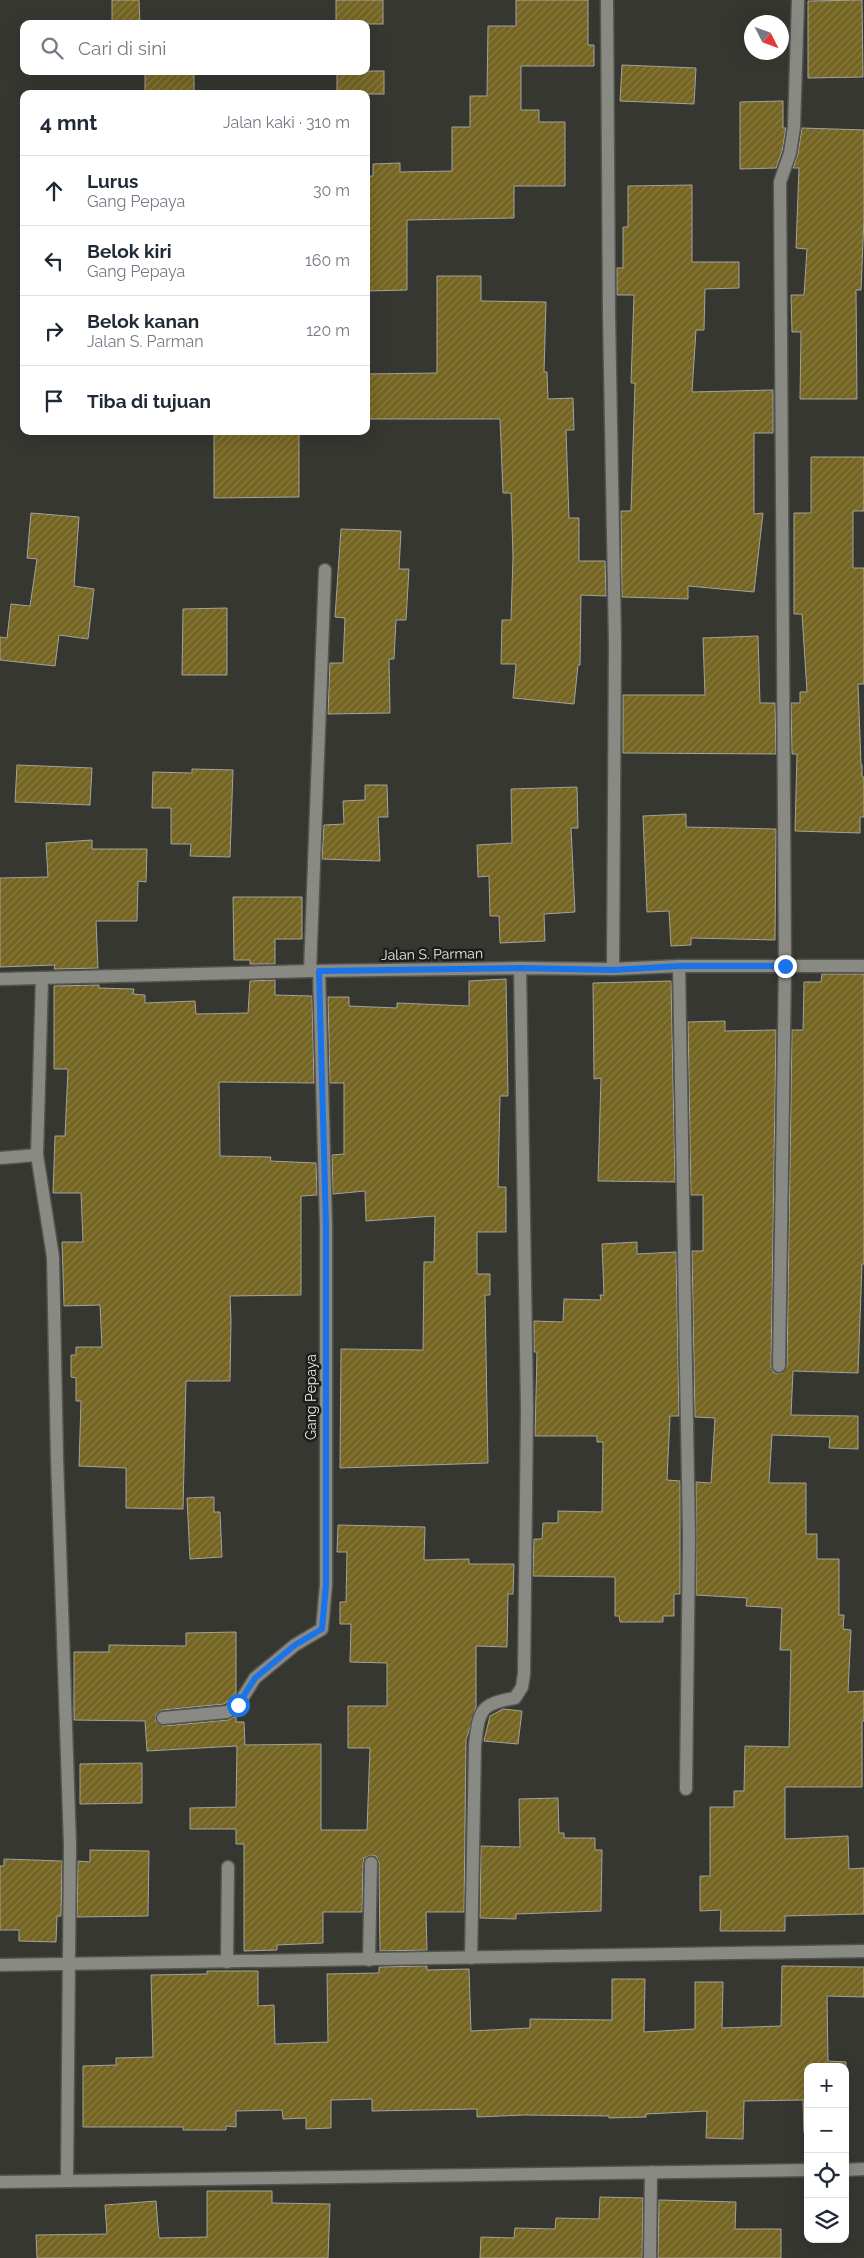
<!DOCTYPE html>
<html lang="id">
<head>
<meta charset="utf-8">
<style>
	body { margin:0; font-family:Raleway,sans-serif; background:#f6f6f7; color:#1f2937 }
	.controls { position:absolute; right:15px; bottom:15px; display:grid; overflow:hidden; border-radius:10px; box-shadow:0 5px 20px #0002 }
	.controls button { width:45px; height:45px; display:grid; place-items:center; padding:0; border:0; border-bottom:1px solid #e0e1e3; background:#fff; color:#1f2937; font:25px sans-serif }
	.compass { position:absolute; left:744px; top:15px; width:45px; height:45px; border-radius:50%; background:#fff; box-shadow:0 5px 20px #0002; rotate:132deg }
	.stop { position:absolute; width:15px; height:15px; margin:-11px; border:4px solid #1a73e8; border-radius:50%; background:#fff }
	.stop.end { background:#1a73e8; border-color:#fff; box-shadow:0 1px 5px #0008 }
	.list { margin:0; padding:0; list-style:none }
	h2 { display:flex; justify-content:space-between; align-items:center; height:65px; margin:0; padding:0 20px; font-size:21px }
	h2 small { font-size:16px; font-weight:400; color:#747a83 }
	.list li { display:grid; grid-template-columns:32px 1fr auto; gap:15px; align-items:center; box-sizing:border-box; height:70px; padding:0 20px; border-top:1px solid #e0e1e3 }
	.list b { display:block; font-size:19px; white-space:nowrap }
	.list p { margin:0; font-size:16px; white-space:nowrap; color:#747a83 }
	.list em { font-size:16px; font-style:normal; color:#747a83 }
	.icon { flex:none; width:28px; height:28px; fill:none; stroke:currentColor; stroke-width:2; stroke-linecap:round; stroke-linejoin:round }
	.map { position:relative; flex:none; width:864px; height:2258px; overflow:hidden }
	.search { position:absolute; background:#fff; box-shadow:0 5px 20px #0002; left:20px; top:20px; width:350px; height:55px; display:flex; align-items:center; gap:12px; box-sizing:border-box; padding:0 18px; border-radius:10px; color:#747a83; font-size:19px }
	.panel { position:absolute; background:#fff; box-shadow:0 5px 20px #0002; left:20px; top:90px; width:350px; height:345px; border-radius:10px }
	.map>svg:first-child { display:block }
	.building { fill:url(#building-hatch); stroke:#a4a29b }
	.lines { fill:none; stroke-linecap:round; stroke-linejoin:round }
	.minor-casing { stroke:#53544f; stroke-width:15 }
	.minor { stroke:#888a83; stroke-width:12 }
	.route { stroke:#1a73e8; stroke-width:6 }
	.labels { text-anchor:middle; stroke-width:5; stroke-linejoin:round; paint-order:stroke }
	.street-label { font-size:14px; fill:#ebece8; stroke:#1d1e1b }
</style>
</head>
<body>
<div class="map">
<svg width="864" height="2258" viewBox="0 0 864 2258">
	<defs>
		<pattern id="building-hatch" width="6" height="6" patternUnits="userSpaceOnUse" patternTransform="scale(1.25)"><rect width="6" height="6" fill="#756523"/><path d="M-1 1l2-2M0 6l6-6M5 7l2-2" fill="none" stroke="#897b43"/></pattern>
	</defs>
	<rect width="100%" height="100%" fill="#363731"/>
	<g class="building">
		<polygon points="112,0 139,0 140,24 112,24"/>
		<rect x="336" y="0" width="47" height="24"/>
		<polygon points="516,0 588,0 588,45 594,45 594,66 521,66 521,110 539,110 539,122 565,122 565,186 514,186 514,218 407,220 407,290 366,291 366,176 373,176 373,164 400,163 400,172 452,171 452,127 470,127 470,96 487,96 488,26 516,26"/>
		<polygon points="862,0 863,77 808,78 808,1"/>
		<polygon points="622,65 696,68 694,104 620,101"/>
		<rect x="145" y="71" width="49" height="23"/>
		<rect x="337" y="71" width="47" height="23"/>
		<polygon points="783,101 783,128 786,128 782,151 776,168 740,169 740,102"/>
		<polygon points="802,128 864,130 864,218 861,290 856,290 857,399 800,399 801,332 792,332 791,295 804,295 807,249 796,248 799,168 793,168 798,154"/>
		<polygon points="692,185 692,262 739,262 739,288 705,289 704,330 696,330 692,392 773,390 773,433 754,433 754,514 763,513 754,592 688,586 688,599 622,597 621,511 631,511 635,383 631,383 634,295 617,295 617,268 623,268 623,227 628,227 628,186"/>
		<polygon points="437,276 481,276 481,301 546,302 544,372 547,372 548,399 573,398 574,430 566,430 569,518 579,518 579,561 605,561 606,596 581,595 580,665 578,665 574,704 513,698 516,664 501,664 502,620 511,620 513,557 511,493 503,493 500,419 366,419 366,374 437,373"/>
		<polygon points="214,431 299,431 299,497 214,498"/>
		<polygon points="811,457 864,457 864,511 853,511 853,568 864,568 864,684 858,684 861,765 862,765 862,777 864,777 864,817 860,817 860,833 795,831 797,754 792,754 791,703 800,703 800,692 807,692 802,614 794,614 794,513 811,513"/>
		<polygon points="31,513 79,517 74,586 94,589 88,639 59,635 55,666 0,660 0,637 7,638 11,604 30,606 37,559 27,558"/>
		<polygon points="341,529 401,531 399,569 409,569 406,620 396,620 394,659 389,659 390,713 328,714 330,663 343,663 345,618 335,617"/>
		<polygon points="227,608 227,675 182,675 183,609"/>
		<polygon points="758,636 760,703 775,703 776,754 623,753 623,695 705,695 703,638"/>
		<polygon points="17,765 92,768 90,805 15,802"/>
		<polygon points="192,769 233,770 230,857 190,856 191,844 171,844 171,808 152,808 153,772 192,773"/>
		<polygon points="365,785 387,785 388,817 378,817 380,861 322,859 324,825 344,824 343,801 365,800"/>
		<polygon points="577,787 578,828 571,828 575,912 544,914 545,941 500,943 499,916 490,916 489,876 478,877 477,845 512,843 511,789"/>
		<polygon points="686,814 686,827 776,829 775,940 691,938 691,945 671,946 669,911 647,912 643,816"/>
		<polygon points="92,840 92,849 147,849 146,882 138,881 137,921 96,921 98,968 54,969 55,965 0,967 0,878 48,877 46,843"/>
		<polygon points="233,897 302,897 302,939 275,939 275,964 250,964 250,960 234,960"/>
		<polygon points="822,974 864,974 864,1264 862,1264 858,1373 793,1371 791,1415 858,1416 858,1449 829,1448 830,1437 772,1435 769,1483 806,1483 806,1534 817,1534 817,1559 839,1559 839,1615 844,1615 843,1629 851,1630 848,1692 864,1691 864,1721 862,1721 862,1787 785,1787 785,1839 848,1836 849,1869 864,1868 864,1914 785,1916 785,1931 720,1931 721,1910 700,1911 700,1876 710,1876 710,1807 734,1807 734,1791 744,1791 745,1746 789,1747 791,1650 780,1650 782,1608 746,1606 747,1598 696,1595 696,1482 711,1483 715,1418 695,1417 692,1251 703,1251 703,1195 691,1195 688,1022 725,1021 725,1031 776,1030 771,1366 774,1373 782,1373 787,1366 792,1030 803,1030 804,982 821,982"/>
		<polygon points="506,979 508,1096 500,1096 498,1187 506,1187 506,1232 477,1232 477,1274 490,1274 490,1295 485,1295 488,1463 340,1468 341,1349 423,1350 424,1262 434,1262 435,1216 366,1221 365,1191 333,1194 332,1155 344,1154 344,1083 330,1083 328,997 349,997 349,1006 397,1008 397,1003 469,1006 469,981"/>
		<polygon points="275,980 275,995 312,996 314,1083 219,1082 220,1156 271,1157 270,1161 316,1163 317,1195 301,1196 301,1295 230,1296 231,1320 230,1381 186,1381 183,1509 126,1508 126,1468 79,1466 81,1401 76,1401 76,1378 71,1377 71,1355 76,1355 76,1347 102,1347 100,1305 64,1306 62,1242 83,1242 81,1193 53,1193 55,1136 65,1136 68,1069 54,1069 54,986 99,985 99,988 134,989 133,994 145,995 145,1003 195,1001 196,1014 248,1013 250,981"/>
		<polygon points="671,981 675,1182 598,1181 601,1078 594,1079 593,983"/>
		<polygon points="637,1242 637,1254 676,1252 679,1416 670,1416 667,1480 680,1481 680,1594 674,1594 674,1616 663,1616 663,1622 620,1622 619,1616 615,1616 615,1577 533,1576 534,1539 542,1539 543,1523 558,1523 558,1511 602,1512 603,1442 597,1442 597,1436 535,1436 537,1352 534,1352 534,1321 563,1322 564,1299 601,1300 600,1295 604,1295 602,1244"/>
		<polygon points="214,1497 214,1512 220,1512 222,1557 190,1559 187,1498"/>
		<polygon points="338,1525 425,1527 424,1560 469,1559 469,1564 514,1564 513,1594 508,1594 507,1647 476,1646 476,1707 466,1740 464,1912 426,1912 427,1950 380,1951 379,1863 376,1856 371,1855 364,1858 363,1863 362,1912 323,1912 323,1943 277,1945 277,1950 244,1951 244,1844 236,1844 236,1829 190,1829 190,1808 236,1807 237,1746 147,1751 145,1721 74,1720 74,1652 109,1652 109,1645 186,1646 186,1633 236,1632 236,1693 232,1699 224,1704 162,1710 156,1714 156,1722 164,1726 228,1720 236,1716 236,1722 244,1722 245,1745 321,1744 321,1830 367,1830 370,1748 348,1748 348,1706 387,1706 387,1663 350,1662 351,1624 340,1624 340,1602 346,1602 347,1552 337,1552"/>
		<polygon points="503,1709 522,1711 518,1744 484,1741 490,1716"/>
		<polygon points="142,1763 142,1803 80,1804 80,1764"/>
		<polygon points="558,1798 559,1833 564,1833 564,1838 595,1838 595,1850 602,1850 601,1911 516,1914 516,1919 480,1918 481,1846 520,1847 519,1799"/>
		<polygon points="90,1850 149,1851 148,1916 77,1917 78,1861 90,1862"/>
		<polygon points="4,1859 62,1861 61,1916 57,1916 56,1942 19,1941 19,1930 0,1930 0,1866 4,1866"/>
		<polygon points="427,1966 427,1970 469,1969 471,2031 530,2028 530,2019 612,2020 612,1979 645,1979 644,2032 695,2029 695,1982 723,1982 722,2028 781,2026 782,1966 864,1967 864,1997 827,1996 828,2061 846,2062 845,2085 845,2067 808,2067 808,2133 804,2133 803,2100 744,2101 743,2139 706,2138 707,2111 646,2114 646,2117 609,2118 609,2116 524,2115 477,2117 477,2109 372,2111 372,2099 331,2100 331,2128 306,2129 306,2118 283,2119 282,2110 236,2111 236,2127 226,2126 226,2130 183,2130 183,2127 83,2127 83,2066 116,2065 116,2058 153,2057 151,1975 207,1974 207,1971 258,1971 258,2006 274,2005 275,2044 328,2042 327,1974 379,1973 379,1967"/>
		<polygon points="207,2191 272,2191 272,2203 330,2204 328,2258 37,2258 36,2235 107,2234 105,2205 156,2201 159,2238 207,2237"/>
		<polygon points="600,2197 643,2198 642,2258 480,2258 481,2237 514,2238 515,2228 555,2229 556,2218 599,2219"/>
		<polygon points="659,2200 736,2202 735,2229 781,2229 781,2258 658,2258"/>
	</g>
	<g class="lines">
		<defs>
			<g id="minor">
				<polyline points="607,0 609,313 615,644 613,969"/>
				<polyline points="679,966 689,1538 686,1789"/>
				<polyline points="310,971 325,570"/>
				<polyline points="42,978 37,1155 53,1257 57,1458 70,1845 67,2181"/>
				<polyline points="0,979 310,971 520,968 613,969 679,966 864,966"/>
				<polyline points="0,1158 37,1155"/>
				<polyline points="779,1366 785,966 780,182 790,153 794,127 798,0"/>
				<polyline points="163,1718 227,1712 238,1705 255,1678 295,1645 322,1629 326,1585 326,1226 319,971"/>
				<path d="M 471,1958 L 475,1745 C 479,1710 480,1704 515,1698 L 522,1687 L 524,1674 L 527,1409 L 520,968"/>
				<polyline points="369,1960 371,1863"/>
				<polyline points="227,1962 228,1867"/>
				<polyline points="0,1965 864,1951"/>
				<polyline points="845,2170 864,2169"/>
				<polyline points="0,2182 808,2170"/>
				<polyline points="650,2258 651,2172"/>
			</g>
		</defs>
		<use href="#minor" class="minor-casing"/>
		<use href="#minor" class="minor"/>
	</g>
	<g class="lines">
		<polyline class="route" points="238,1705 255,1678 295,1645 322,1629 326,1585 326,1226 319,971 520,968 613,970 679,966 785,966"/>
	</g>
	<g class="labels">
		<g class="street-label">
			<text transform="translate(432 954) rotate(-1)" y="5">Jalan S. Parman</text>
			<text transform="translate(311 1397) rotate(-90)" y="5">Gang Pepaya</text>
		</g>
	</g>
</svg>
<div class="controls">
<button>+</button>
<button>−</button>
<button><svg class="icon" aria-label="locate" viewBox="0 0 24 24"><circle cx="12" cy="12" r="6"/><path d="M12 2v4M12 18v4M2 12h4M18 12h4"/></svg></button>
<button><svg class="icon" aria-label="layers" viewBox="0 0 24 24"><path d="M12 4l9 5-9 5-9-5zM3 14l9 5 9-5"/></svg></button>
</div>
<svg class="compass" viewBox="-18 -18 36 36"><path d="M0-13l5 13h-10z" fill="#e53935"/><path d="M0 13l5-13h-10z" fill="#747a83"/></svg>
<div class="stop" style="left:238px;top:1705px"></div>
<div class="stop end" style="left:785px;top:966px"></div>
<div class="search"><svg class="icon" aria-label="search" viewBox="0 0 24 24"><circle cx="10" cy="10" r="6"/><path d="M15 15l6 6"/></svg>Cari di sini</div>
<section class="panel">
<h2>4 mnt<small>Jalan kaki · 310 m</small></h2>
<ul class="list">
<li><svg class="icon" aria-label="ahead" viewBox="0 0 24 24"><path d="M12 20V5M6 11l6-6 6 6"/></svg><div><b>Lurus</b><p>Gang Pepaya</p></div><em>30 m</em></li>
<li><svg class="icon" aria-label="left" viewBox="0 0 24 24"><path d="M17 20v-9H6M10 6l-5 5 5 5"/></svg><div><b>Belok kiri</b><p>Gang Pepaya</p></div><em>160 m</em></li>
<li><svg class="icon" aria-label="right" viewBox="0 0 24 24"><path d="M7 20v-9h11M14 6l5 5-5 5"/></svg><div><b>Belok kanan</b><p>Jalan S. Parman</p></div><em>120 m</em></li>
<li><svg class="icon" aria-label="arrive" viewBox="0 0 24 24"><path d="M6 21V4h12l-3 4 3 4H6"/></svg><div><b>Tiba di tujuan</b></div></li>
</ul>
</section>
</div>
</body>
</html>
